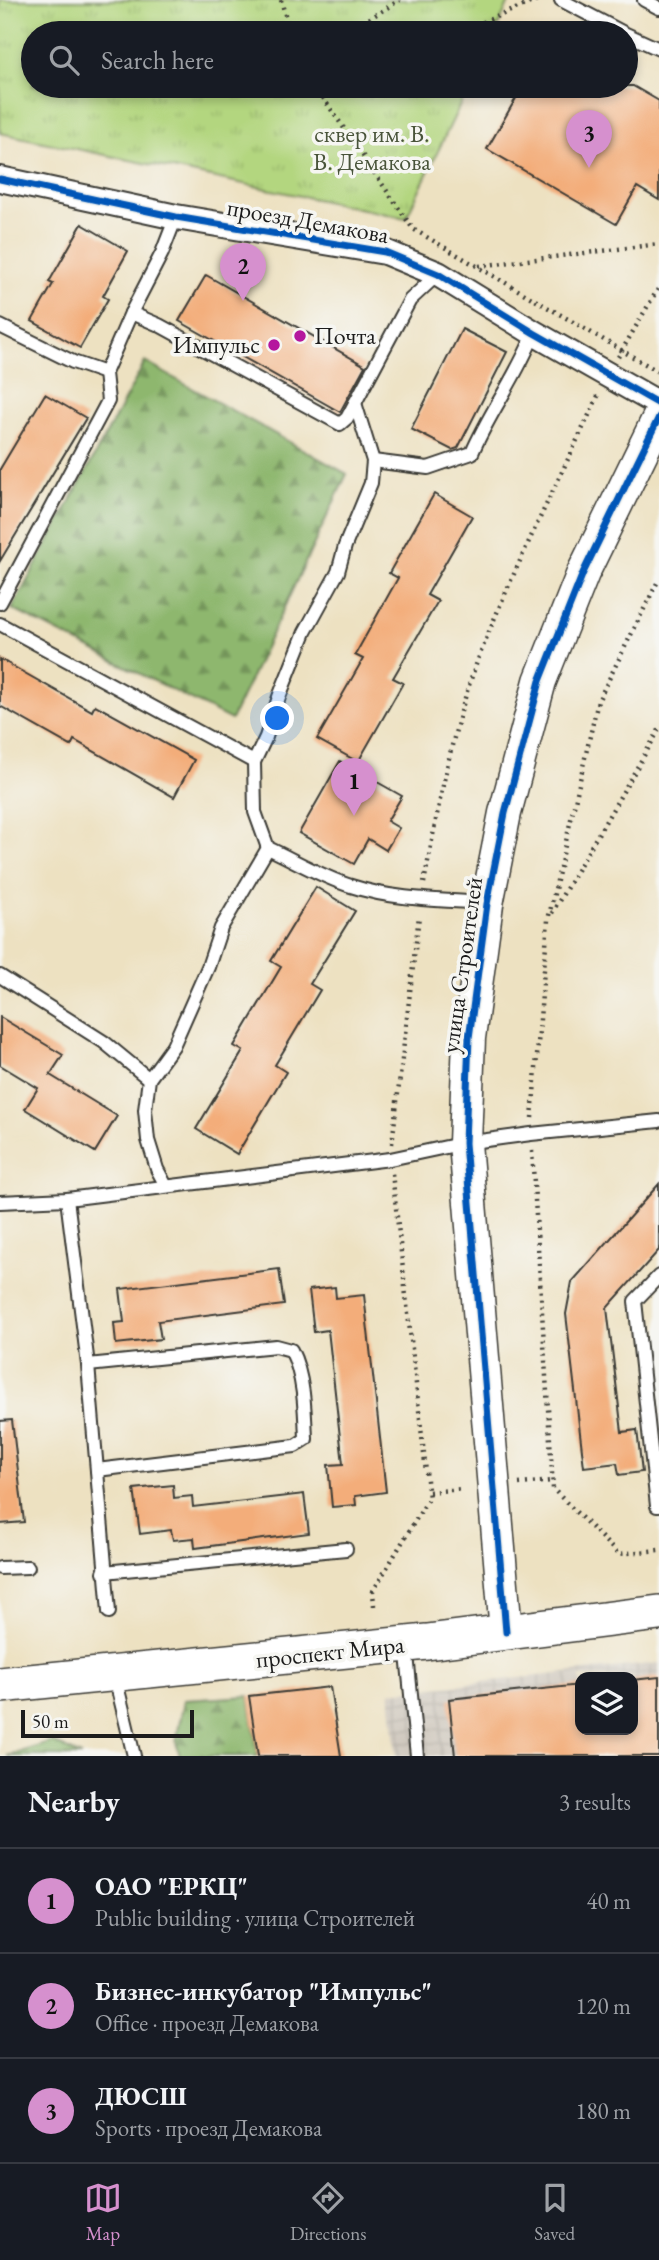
<!DOCTYPE html>
<html lang="en">
<head>
<meta charset="utf-8">
<style>
	body { margin:0; font-family:"EB Garamond",serif; background:#20242c; color:#f1f3f6 }
	.controls { position:absolute; right:21px; bottom:21px; display:grid; overflow:hidden; border-radius:14px; box-shadow:0 4px 10px #0003 }
	.controls button { width:63px; height:63px; display:grid; place-items:center; padding:0; border:0; border-bottom:2px solid #363941; background:#171b24; color:#f1f3f6; font:35px sans-serif }
	.scale { position:absolute; left:21px; bottom:18px; width:173px; box-sizing:border-box; padding-left:7px; border:4px solid #1c1c1c; border-top:0; font-size:19px; line-height:24px; white-space:nowrap; color:#1c1c1c; -webkit-text-stroke:5px #f6f6f2; paint-order:stroke }
	.you { position:absolute; left:278px; top:719px; width:24px; height:24px; margin:-18px; border:5px solid #fff; border-radius:50%; background:#1a73e8; box-shadow:0 0 0 10px #1a73e833 }
	.badge { display:grid; place-items:center; width:46px; height:46px; border-radius:50%; background:#d690ce; color:#111; font-size:23px; font-weight:700 }
	.pin { position:absolute; translate:-50% -58px; filter:drop-shadow(0 2px 4px #0008) }
	.pin::after { content:''; position:absolute; top:37px; width:24px; height:21px; background:inherit; clip-path:polygon(0 0,100% 0,50% 100%) }
	.list { margin:0; padding:0; list-style:none }
	h2 { display:flex; justify-content:space-between; align-items:center; height:91px; margin:0; padding:0 28px; font-size:30px }
	h2 small { font-size:23px; font-weight:400; color:#9ea1a6 }
	.list li { display:grid; grid-template-columns:46px 1fr auto; gap:21px; align-items:center; box-sizing:border-box; height:105px; padding:0 28px; border-top:2px solid #363941 }
	.list b { display:block; font-size:26px; white-space:nowrap }
	.list p { margin:0; font-size:23px; white-space:nowrap; color:#9ea1a6 }
	.list em { font-size:23px; font-style:normal; color:#9ea1a6 }
	.icon { flex:none; width:38px; height:38px; fill:none; stroke:currentColor; stroke-width:2; stroke-linecap:round; stroke-linejoin:round }
	.map { position:relative; flex:none; width:659px; height:1756px; overflow:hidden }
	.search { position:absolute; background:#171b24; box-shadow:0 4px 10px #0003; left:21px; right:21px; top:21px; height:77px; display:flex; align-items:center; gap:18px; box-sizing:border-box; padding:0 24px; border-radius:38px; color:#9ea1a6; font-size:26px }
	.sheet { height:406px; background:#171b24 }
	nav { display:flex; justify-content:space-around; align-items:center; box-sizing:border-box; height:98px; border-top:2px solid #363941; background:#171b24; font-size:19px; color:#9ea1a6 }
	nav a { display:grid; justify-items:center; gap:4px }
	nav .on { color:#d690ce }
	.map>svg:first-child { display:block }
	.industrial { fill:url(#industrial-grid); fill-rule:evenodd }
	.forest { fill:url(#forest-firs); stroke:#556a45; stroke-width:2 }
	.park { fill:url(#park-tufts); stroke:#68794e; stroke-width:2 }
	.building { fill:#f3ad7a }
	.lines { fill:none; stroke-linecap:round; stroke-linejoin:round }
	.service-casing { stroke:#3b3a35; stroke-width:16 }
	.minor-casing { stroke:#3b3a35; stroke-width:28 }
	.tertiary-casing { stroke:#3b3a35; stroke-width:35 }
	.secondary-casing { stroke:#3b3a35; stroke-width:38 }
	.path { stroke:#3b3a35; stroke-width:4.5; stroke-dasharray:2 5; stroke-linecap:butt }
	.service { stroke:#fff; stroke-width:12 }
	.minor { stroke:#fff; stroke-width:24 }
	.tertiary { stroke:#fff; stroke-width:32 }
	.secondary { stroke:#fff; stroke-width:35 }
	.cycleway-casing { stroke:#f6f6f2; stroke-width:11 }
	.cycleway { stroke:#0057b8; stroke-width:7 }
	.poi-dot { fill:#b5179e; stroke:#f6f6f2; stroke-width:2.5 }
	.labels { text-anchor:middle; stroke-width:7; stroke-linejoin:round; paint-order:stroke }
	.park-label { font-size:24px; fill:#49543a; stroke:#f6f6f2 }
	.street-label { font-size:24px; fill:#1c1c1c; stroke:#f6f6f2 }
	.poi-label { font-size:24px; fill:#1c1c1c; stroke:#f6f6f2; text-anchor:start }
</style>
</head>
<body>
<div class="map">
<svg width="659" height="1756" viewBox="0 0 659 1756">
	<defs>
		<pattern id="industrial-grid" width="8" height="8" patternUnits="userSpaceOnUse" patternTransform="scale(1.75)"><rect width="8" height="8" fill="#cbc3b8"/><path d="M0 4h8M4 0v8" fill="none" stroke="#aea79e"/></pattern>
		<pattern id="forest-firs" width="22" height="20" patternUnits="userSpaceOnUse" patternTransform="scale(1.75)"><rect width="22" height="20" fill="#8eb76e"/><path d="M5 1l3.5 6h-7zM16 11l3.5 6h-7z" fill="#73945a"/></pattern>
		<pattern id="park-tufts" width="24" height="20" patternUnits="userSpaceOnUse" patternTransform="scale(1.75)"><rect width="24" height="20" fill="#b3d67f"/><path d="M3 7l-1-3M5 7V3M7 7l1-3M15 17l-1-3M17 17v-4M19 17l1-3" fill="none" stroke="#99b76d"/></pattern>
	</defs>
	<rect width="100%" height="100%" fill="#f6f6f2"/>
	<filter id="ink" filterUnits="userSpaceOnUse"><feTurbulence type="fractalNoise" baseFrequency=".0143" numOctaves="2"/><feDisplacementMap in="SourceGraphic" scale="14" xChannelSelector="R" yChannelSelector="G"/><feConvolveMatrix kernelMatrix="1 2 1 2 8 2 1 2 1" color-interpolation-filters="sRGB"/></filter>
	<filter id="wash" filterUnits="userSpaceOnUse"><feTurbulence type="fractalNoise" baseFrequency=".00686" numOctaves="4" result="noise"/><feDisplacementMap in="SourceGraphic" scale="28" xChannelSelector="R" yChannelSelector="G"/><feGaussianBlur stdDeviation="1.57" result="paint"/><feColorMatrix in="noise" values="0 0 0 0 0 0 0 0 0 0 0 0 0 0 0 0 0 1.4 0 .05"/><feComposite in="paint" operator="in"/></filter>
	<g filter="url(#wash)">
		<rect width="100%" height="100%" fill="#ede1c1"/>
		<path class="industrial" d="M 659,1663 L 659,1756 L 396,1756 L 390,1692 ZM 580,1677 L 633,1677 L 633,1730 L 580,1730 Z"/>
		<g class="forest">
			<polygon points="145,362 347,474 231,720 12,609"/>
			<polygon points="249,1696 258,1756 180,1756 176,1742 184,1700"/>
			<polygon points="52,1742 81,1756 7,1756"/>
		</g>
		<polygon class="park" points="0,0 510,0 495,33 33,33 33,86 469,86 406,218 0,133"/>
		<g id="blocks">
			<g class="building">
				<polygon points="523,86 633,86 659,101 659,200 637,187 616,224 487,149"/>
				<polygon points="82,224 128,251 103,296 108,299 80,348 32,321 53,284 49,282"/>
				<polygon points="206,275 365,366 340,412 179,321"/>
				<polygon points="462,329 507,352 458,448 452,450 411,429"/>
				<polygon points="45,394 86,418 0,561 0,469"/>
				<polygon points="434,494 472,516 427,595 438,601 393,678 403,683 358,762 317,739 363,659 355,655 398,578 389,573"/>
				<polygon points="0,659 92,711 95,705 194,760 174,797 74,740 71,746 0,706"/>
				<polygon points="340,761 402,796 387,821 399,828 386,850 368,839 354,864 299,833"/>
				<polygon points="316,887 355,911 310,984 320,990 275,1065 286,1072 237,1154 196,1129 243,1051 234,1046 281,967 271,961"/>
				<polygon points="0,1017 63,1055 50,1075 117,1116 95,1152 25,1109 38,1088 0,1065"/>
				<polygon points="659,1184 659,1250 607,1308 622,1432 637,1430 642,1472 619,1475 617,1463 584,1467 566,1314 572,1282"/>
				<polygon points="279,1269 284,1305 158,1321 161,1339 116,1344 114,1323 124,1322 120,1289"/>
				<polygon points="335,1287 336,1298 364,1295 386,1492 355,1496 356,1505 332,1507 328,1465 343,1464 328,1330 314,1332 309,1290"/>
				<polygon points="12,1420 24,1522 0,1524 0,1421"/>
				<polygon points="173,1485 174,1498 192,1496 193,1507 304,1494 309,1533 195,1548 194,1538 173,1540 171,1530 140,1534 134,1489"/>
				<polygon points="659,1677 659,1756 455,1756 449,1699 580,1685 580,1730 633,1730 633,1680"/>
				<polygon points="330,1687 341,1756 258,1756 249,1696"/>
			</g>
		</g>
	</g>
	<g filter="url(#ink)">
		<use href="#blocks" fill-opacity="0" stroke="#3b3a35" stroke-width="2"/>
		<g class="lines">
			<defs>
				<g id="service">
					<polyline points="561,0 624,33"/>
					<polyline points="644,0 659,8"/>
					<polyline points="626,34 659,49"/>
					<polyline points="176,217 162,253 131,313 159,325 340,424 347,418 410,300 438,274"/>
					<polyline points="0,326 73,362 105,373"/>
					<path d="M 373,461 L 428,468 L 472,453 C 490,411 518,375 534,333"/>
					<polyline points="0,603 108,401 105,373 131,313"/>
					<polyline points="0,624 254,762 266,737 279,697 305,632 338,572 345,546 371,483 373,461 355,403"/>
					<path d="M 254,762 L 255,812 L 268,848 C 296,861 322,877 351,886 C 394,900 441,900 485,903"/>
					<polyline points="0,976 104,1042 149,1079"/>
					<polyline points="166,1186 157,1169 148,1140 145,1110 149,1079 173,1046 208,967 221,928 268,848"/>
					<polyline points="67,1199 88,1365 109,1612"/>
					<polyline points="0,1202 67,1199 390,1159 465,1143 531,1134 659,1121"/>
					<polyline points="659,1276 635,1301 657,1506 659,1506"/>
					<path d="M 88,1365 L 276,1346 L 291,1350 C 304,1375 305,1411 306,1439 L 295,1446 L 97,1470"/>
					<polyline points="0,1568 28,1567"/>
					<polyline points="104,1572 346,1549"/>
					<polyline points="406,1644 417,1756"/>
					<polyline points="115,1677 134,1756"/>
				</g>
				<polyline id="minor" points="0,179 176,217 385,252 438,274 534,333 659,404"/>
				<polyline id="tertiary" points="506,1632 465,1143 469,1038 487,904 505,813 540,681 583,573 659,417"/>
				<polyline id="secondary" points="0,1685 427,1642 659,1613"/>
			</defs>
			<use href="#service" class="service-casing"/>
			<use href="#minor" class="minor-casing"/>
			<use href="#tertiary" class="tertiary-casing"/>
			<use href="#secondary" class="secondary-casing"/>
			<g class="path">
				<polyline points="281,0 290,33"/>
				<polyline points="345,33 400,0"/>
				<polyline points="457,33 537,0"/>
				<polyline points="315,86 413,229 659,372"/>
				<polyline points="479,266 659,244"/>
				<polyline points="618,357 659,287"/>
				<path d="M 424,883 C 438,809 451,733 477,662 C 512,571 557,484 598,396"/>
				<polyline points="552,913 659,730"/>
				<polyline points="532,1118 548,920 598,701 659,579"/>
				<polyline points="392,1144 419,916"/>
				<polyline points="532,1151 553,1489 618,1554 659,1550"/>
				<polyline points="519,1484 553,1481"/>
				<polyline points="429,1492 462,1489"/>
				<polyline points="374,1606 373,1591 429,1498 392,1173"/>
			</g>
			<use href="#service" class="service"/>
			<use href="#minor" class="minor"/>
			<use href="#tertiary" class="tertiary"/>
			<use href="#secondary" class="secondary"/>
			<defs>
				<g id="cycleway">
					<polyline points="0,179 176,217 385,252 438,274 534,333 659,404"/>
					<polyline points="506,1632 465,1143 469,1038 487,904 505,813 540,681 583,573 659,417"/>
				</g>
			</defs>
			<use href="#cycleway" class="cycleway-casing"/>
			<use href="#cycleway" class="cycleway"/>
		</g>
	</g>
	<g class="poi-dot">
		<circle cx="300" cy="336" r="7"/>
		<circle cx="274" cy="345" r="7"/>
	</g>
	<g class="labels">
		<g class="park-label">
			<text x="372" y="142">сквер им. В.<tspan x="372" dy="28">В. Демакова</tspan></text>
		</g>
		<g class="street-label">
			<text transform="translate(308 221) rotate(10)" y="8">проезд Демакова</text>
			<text transform="translate(462 965) rotate(-82)" y="8">улица Строителей</text>
			<text transform="translate(330 1652) rotate(-6)" y="8">проспект Мира</text>
		</g>
		<g class="poi-label">
			<text x="314" y="344">Почта</text>
			<text x="260" y="353" text-anchor="end">Импульс</text>
		</g>
	</g>
</svg>
<div class="controls">
<button><svg class="icon" aria-label="layers" viewBox="0 0 24 24"><path d="M12 4l9 5-9 5-9-5zM3 14l9 5 9-5"/></svg></button>
</div>
<div class="scale">50 m</div>
<div class="you"></div>
<div class="pin badge" style="left:354px;top:816px">1</div>
<div class="pin badge" style="left:243px;top:301px">2</div>
<div class="pin badge" style="left:589px;top:168px">3</div>
<div class="search"><svg class="icon" aria-label="search" viewBox="0 0 24 24"><circle cx="10" cy="10" r="6"/><path d="M15 15l6 6"/></svg>Search here</div>
</div>
<section class="sheet">
<h2>Nearby<small>3 results</small></h2>
<ul class="list">
<li><span class="badge">1</span><div><b>ОАО &quot;ЕРКЦ&quot;</b><p>Public building · улица Строителей</p></div><em>40 m</em></li>
<li><span class="badge">2</span><div><b>Бизнес-инкубатор &quot;Импульс&quot;</b><p>Office · проезд Демакова</p></div><em>120 m</em></li>
<li><span class="badge">3</span><div><b>ДЮСШ</b><p>Sports · проезд Демакова</p></div><em>180 m</em></li>
</ul>
</section>
<nav>
<a class="on"><svg class="icon" aria-label="map" viewBox="0 0 24 24"><path d="M3 6l6-2 6 2 6-2v14l-6 2-6-2-6 2zM9 4v14M15 6v14"/></svg>Map</a>
<a><svg class="icon" aria-label="directions" viewBox="0 0 24 24"><path d="M12 3l9 9-9 9-9-9zM9 14v-3h6M13 9l2 2-2 2"/></svg>Directions</a>
<a><svg class="icon" aria-label="saved" viewBox="0 0 24 24"><path d="M7 4h10v16l-5-4-5 4z"/></svg>Saved</a>
</nav>
</body>
</html>
